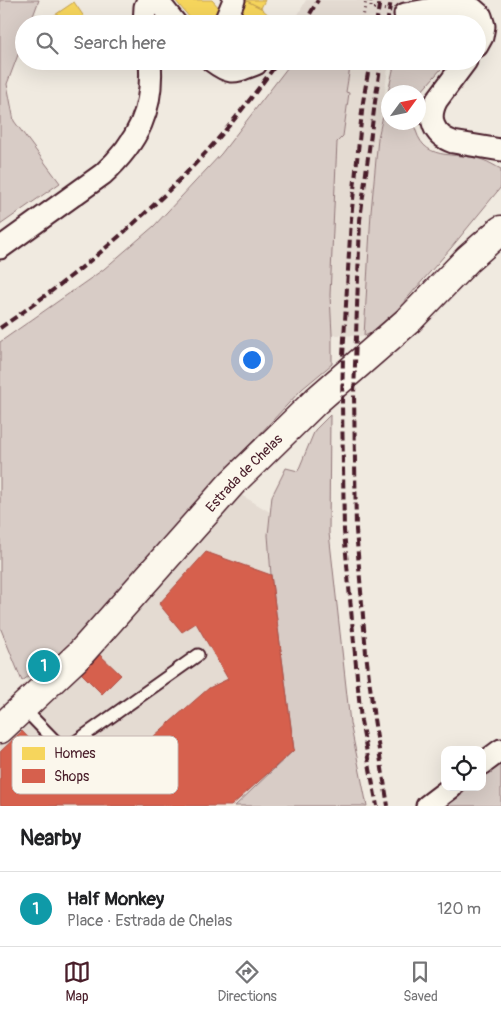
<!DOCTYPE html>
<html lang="en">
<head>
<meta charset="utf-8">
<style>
	body { margin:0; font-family:Pangolin,sans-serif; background:#f2f2f2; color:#202124 }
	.controls { position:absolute; right:15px; bottom:15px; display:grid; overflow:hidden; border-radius:10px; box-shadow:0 5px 20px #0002 }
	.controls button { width:45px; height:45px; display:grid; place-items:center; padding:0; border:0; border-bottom:1px solid #e0e0e0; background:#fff; color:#202124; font:25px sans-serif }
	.compass { position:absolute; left:381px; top:85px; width:45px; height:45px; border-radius:50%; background:#fff; box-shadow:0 5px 20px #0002; rotate:57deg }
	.you { position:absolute; left:251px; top:359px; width:18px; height:18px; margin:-12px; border:4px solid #fff; border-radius:50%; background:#1a73e8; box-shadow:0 0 0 8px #1a73e833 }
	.badge { display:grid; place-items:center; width:32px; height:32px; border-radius:50%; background:#4a1f2b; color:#fff; font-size:16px; font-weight:700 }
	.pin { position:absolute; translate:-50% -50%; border:2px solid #fff; box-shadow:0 1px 5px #0006 }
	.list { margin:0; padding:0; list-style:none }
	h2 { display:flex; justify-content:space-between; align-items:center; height:65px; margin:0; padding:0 20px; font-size:21px }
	h2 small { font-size:16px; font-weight:400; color:#757577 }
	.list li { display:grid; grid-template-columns:32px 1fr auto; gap:15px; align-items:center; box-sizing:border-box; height:75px; padding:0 20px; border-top:1px solid #e0e0e0 }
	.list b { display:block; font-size:19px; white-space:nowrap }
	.list p { margin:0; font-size:16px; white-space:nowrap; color:#757577 }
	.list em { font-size:16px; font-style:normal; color:#757577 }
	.icon { flex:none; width:28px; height:28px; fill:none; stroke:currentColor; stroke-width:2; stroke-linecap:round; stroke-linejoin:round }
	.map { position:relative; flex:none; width:501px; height:806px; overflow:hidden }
	.search { position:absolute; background:#fff; box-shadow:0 5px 20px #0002; left:15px; right:15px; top:15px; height:55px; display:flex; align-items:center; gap:12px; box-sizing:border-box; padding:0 18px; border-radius:28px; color:#757577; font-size:19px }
	.sheet { height:140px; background:#fff }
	nav { display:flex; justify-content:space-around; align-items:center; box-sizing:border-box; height:70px; border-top:1px solid #e0e0e0; background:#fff; font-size:14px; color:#757577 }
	nav a { display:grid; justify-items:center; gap:2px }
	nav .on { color:#4a1f2b }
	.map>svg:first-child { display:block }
	.built { fill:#e4dbd2 }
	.green { fill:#d8ccc6; stroke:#917678 }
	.homes { fill:#f6d55c; stroke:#c29e4d }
	.shops { fill:#d6604d; stroke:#ac4c43 }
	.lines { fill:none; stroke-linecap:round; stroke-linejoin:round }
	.lane-casing { stroke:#4a1f2b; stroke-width:15 }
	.street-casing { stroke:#4a1f2b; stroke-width:25 }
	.secondary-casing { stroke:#4a1f2b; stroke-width:31 }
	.path { stroke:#4a1f2b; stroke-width:3; stroke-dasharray:1 4; stroke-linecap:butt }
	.lane { stroke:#fbf7ec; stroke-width:11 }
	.street { stroke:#fbf7ec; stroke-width:21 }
	.secondary { stroke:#fbf7ec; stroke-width:28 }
	.rail { stroke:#4a1f2b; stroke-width:4; stroke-dasharray:8 4; stroke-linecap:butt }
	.labels { text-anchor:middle; stroke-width:5; stroke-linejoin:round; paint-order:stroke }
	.street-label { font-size:14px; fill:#4a1f2b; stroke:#fbf7ec }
	.key { fill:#fbf7ec; stroke:#c6b6b2; stroke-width:1 }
	.key-label { font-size:14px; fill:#4a1f2b }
</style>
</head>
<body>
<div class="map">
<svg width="501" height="806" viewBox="0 0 501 806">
	<rect width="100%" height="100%" fill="#f0eae0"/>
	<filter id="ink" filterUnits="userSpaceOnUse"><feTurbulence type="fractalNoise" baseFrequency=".02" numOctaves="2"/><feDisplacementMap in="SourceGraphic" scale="10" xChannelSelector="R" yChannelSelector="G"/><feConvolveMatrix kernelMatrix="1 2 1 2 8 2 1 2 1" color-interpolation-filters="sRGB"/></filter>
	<g filter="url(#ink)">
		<g class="built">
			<polygon points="306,0 404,0 394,24 293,24"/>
			<polygon points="351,61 389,61 378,138 371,212 364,336 332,335 330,295 337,141 343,136 349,93 346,93"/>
			<polygon points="236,492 270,512 268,535 271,575 294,750 235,806 0,806 0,742"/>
		</g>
		<g class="green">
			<polygon points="0,0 39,0 30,24 24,24 24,39 7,84 14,121 60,183 0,225"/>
			<polygon points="297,61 351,61 346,92 349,93 343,136 337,142 330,295 332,335 332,364 302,389 227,469 77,642 22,681 0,627 0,342 104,269 154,226 221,154 291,63"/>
			<path d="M 395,61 L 448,61 L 421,92 L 419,98 L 418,92 L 388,92 L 388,122 L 414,123 C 422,165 453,150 483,160 C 489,162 495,166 501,169 L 501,187 L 451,248 L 396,311 L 369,334 L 364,336 L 371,212 L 378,138 Z"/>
			<polygon points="330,415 329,533 350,723 367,806 235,806 294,750 271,575 268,535 272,496 286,468 298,471 315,430"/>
			<polygon points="501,750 501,806 427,806 452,787 482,787 482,764"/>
		</g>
		<g class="homes">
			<polygon points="175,0 212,0 221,10 215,24 195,24"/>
			<polygon points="243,0 245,0 261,8 273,19 270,24 239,24 234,21"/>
			<polygon points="245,0 265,0 261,8"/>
			<polygon points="74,2 89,24 47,24 46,21"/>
		</g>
		<g class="shops">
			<polygon points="206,552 271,575 294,750 231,806 3,806 0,803 0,752 22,731 58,769 71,756 98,785 209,688 228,679 196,623 182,632 159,604"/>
			<polygon points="99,654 121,675 102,694 81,673"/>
		</g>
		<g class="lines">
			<defs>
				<polyline id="lane" points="23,708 64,750 198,655"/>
				<g id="street">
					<polyline points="157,0 176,24"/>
					<polyline points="405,14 432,9 464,6 473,9 481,16 484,26 482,37 477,46"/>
					<polyline points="144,24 145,7 148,0"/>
					<polyline points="224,24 234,0"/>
					<path d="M 212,61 C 232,76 234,72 256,64"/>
					<path d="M 466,61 L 437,100 C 427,118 433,135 453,142 L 501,150"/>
					<path d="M 0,248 L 103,174 C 138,142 154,109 150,61"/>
					<polyline points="482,764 501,750"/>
					<polyline points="427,806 452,787"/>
				</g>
				<g id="secondary">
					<path id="s1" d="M 0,729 L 80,654 L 232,483 L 317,400 L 410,319 L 468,259 L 501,230"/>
				</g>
			</defs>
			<use href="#lane" class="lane-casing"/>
			<use href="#street" class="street-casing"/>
			<use href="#secondary" class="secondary-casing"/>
			<g class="path">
				<polyline points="367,0 371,0 371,8 387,10"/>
				<polyline points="362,24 366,0"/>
			</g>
			<use href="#lane" class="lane"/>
			<use href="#street" class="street"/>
			<use href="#secondary" class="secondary"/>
			<g class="rail">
				<polyline points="304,24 318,0"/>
				<polyline points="376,24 380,0"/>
				<polyline points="387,24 391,0"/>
				<polyline points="370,61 363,102 351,219 343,356 342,404 344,531 361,721 377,806"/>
				<polyline points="381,61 375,102 360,220 354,394 356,530 366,653 374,719 388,806"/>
				<path d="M 0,328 C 70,280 136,226 195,164 C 226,132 252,97 279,61"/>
			</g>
		</g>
	</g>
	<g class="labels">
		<g class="street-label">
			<text dy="5" stroke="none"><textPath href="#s1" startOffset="354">Estrada de Chelas</textPath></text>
		</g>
	</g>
	<rect x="12" y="736" width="166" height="58" rx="8" class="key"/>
	<rect x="22" y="747" width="23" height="13" fill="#f6d55c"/>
	<rect x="22" y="769" width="23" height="14" fill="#d6604d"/>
	<g class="key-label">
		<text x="54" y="758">Homes</text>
		<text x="54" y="781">Shops</text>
	</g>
</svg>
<div class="controls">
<button><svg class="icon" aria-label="locate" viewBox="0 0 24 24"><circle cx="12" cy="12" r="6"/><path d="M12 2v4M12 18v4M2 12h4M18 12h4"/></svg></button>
</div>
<svg class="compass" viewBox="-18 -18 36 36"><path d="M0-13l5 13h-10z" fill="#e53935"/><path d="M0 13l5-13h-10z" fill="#757577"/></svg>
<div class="you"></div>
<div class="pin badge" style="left:44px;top:666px;background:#0f9aa8">1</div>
<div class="search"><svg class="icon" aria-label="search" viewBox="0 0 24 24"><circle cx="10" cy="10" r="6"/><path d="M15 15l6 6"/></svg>Search here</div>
</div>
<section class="sheet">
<h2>Nearby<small></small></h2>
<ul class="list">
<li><span class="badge" style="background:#0f9aa8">1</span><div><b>Half Monkey</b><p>Place · Estrada de Chelas</p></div><em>120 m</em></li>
</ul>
</section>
<nav>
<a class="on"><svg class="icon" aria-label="map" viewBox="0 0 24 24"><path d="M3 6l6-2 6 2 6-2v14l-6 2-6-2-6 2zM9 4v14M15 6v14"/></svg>Map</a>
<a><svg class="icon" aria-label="directions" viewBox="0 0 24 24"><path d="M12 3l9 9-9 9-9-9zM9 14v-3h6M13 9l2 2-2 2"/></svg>Directions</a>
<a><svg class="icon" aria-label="saved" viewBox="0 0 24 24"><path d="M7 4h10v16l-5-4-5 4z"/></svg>Saved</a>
</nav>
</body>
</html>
